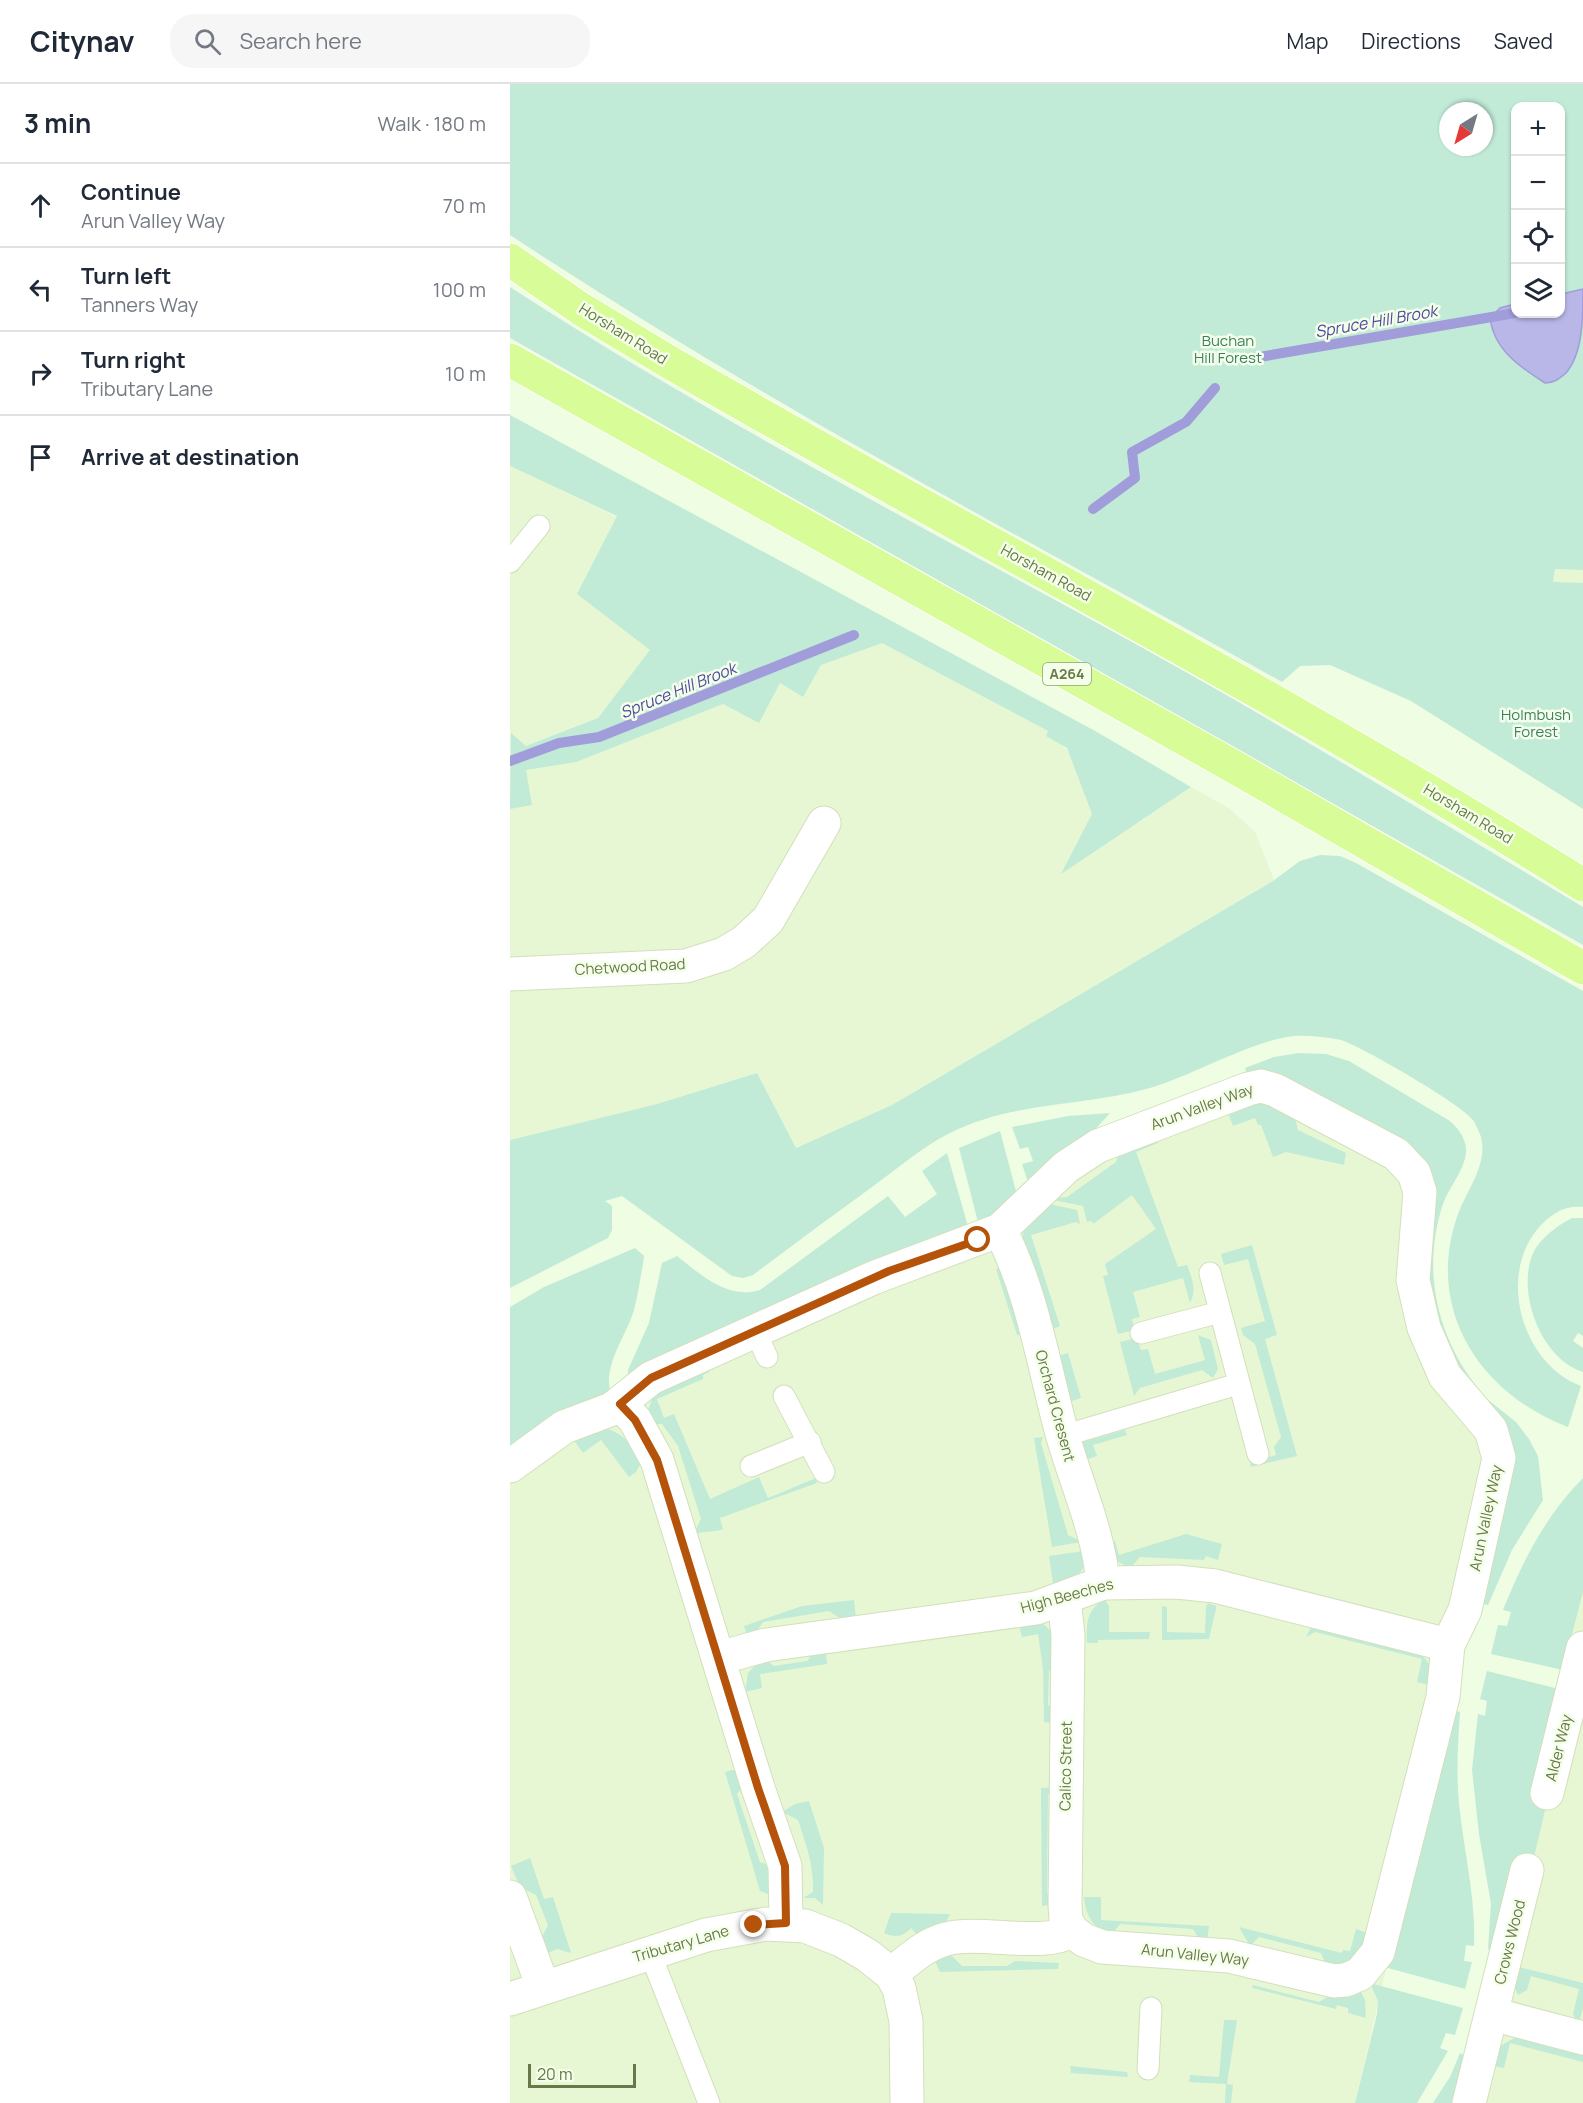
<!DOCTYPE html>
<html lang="en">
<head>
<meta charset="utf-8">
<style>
	body { margin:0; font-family:Manrope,sans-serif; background:#f6f6f7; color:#1f2937 }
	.controls { position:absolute; right:18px; top:18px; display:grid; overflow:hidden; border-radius:12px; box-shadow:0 2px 4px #0004 }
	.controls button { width:54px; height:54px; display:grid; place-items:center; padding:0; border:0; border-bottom:2px solid #e0e1e3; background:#fff; color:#1f2937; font:30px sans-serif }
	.compass { position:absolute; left:929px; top:18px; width:54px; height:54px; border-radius:50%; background:#fff; box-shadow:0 2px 4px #0004; rotate:217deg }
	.scale { position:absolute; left:18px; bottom:15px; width:108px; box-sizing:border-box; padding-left:6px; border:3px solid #6a7748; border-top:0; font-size:16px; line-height:21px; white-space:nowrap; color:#6a7748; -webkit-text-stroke:4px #f4ffea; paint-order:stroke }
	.stop { position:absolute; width:18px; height:18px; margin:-14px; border:4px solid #b45309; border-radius:50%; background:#fff }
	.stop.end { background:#b45309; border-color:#fff; box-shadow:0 2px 6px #0008 }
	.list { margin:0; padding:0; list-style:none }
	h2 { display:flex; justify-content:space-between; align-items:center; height:78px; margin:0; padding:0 24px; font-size:26px }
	h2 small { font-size:20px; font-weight:400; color:#747a83 }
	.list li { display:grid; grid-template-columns:39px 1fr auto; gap:18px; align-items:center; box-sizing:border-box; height:84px; padding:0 24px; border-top:2px solid #e0e1e3 }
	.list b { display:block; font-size:22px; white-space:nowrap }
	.list p { margin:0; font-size:20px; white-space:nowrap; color:#747a83 }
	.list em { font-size:20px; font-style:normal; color:#747a83 }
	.icon { flex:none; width:33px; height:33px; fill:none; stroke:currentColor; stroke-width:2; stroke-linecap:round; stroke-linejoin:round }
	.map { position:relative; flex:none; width:1073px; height:2019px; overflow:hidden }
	header { display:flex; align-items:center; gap:36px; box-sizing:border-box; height:84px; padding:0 30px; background:#fff; border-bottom:2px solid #e0e1e3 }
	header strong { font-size:28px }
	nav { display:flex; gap:33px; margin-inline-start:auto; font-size:21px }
	.search { width:420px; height:54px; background:#f6f6f7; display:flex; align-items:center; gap:15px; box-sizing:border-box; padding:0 21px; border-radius:24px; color:#747a83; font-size:22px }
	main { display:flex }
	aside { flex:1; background:#fff }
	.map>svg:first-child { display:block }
	.residential { fill:#e7f7d4 }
	.green { fill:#c1ebd6; fill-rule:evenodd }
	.water { fill:#b9b7e8; stroke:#a19cda; stroke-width:1.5 }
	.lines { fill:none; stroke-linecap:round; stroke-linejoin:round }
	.stream { stroke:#a19cda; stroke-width:10 }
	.service-casing { stroke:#d2e0bb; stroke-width:23 }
	.minor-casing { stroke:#d2e0bb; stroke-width:35 }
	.trunk-casing { stroke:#fff; stroke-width:35 }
	.service { stroke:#fff; stroke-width:21 }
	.minor { stroke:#fff; stroke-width:33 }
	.trunk { stroke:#d8fc98; stroke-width:33 }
	.route { stroke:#b45309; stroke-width:8 }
	.labels { text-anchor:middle; stroke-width:5; stroke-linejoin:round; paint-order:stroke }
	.shield { fill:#f4ffea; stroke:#93a079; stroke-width:1.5 }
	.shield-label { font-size:14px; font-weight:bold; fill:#6a7748 }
	.street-label { font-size:15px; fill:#6a7748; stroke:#f4ffea }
	.park-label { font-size:15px; fill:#3f7d66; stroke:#f4ffea }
	.water-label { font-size:16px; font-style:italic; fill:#5048a1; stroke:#f4ffea }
</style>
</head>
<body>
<header>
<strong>Citynav</strong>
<div class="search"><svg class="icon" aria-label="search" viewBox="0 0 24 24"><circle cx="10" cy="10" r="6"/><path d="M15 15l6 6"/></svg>Search here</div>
<nav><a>Map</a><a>Directions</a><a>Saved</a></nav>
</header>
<main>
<aside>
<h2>3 min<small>Walk · 180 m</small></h2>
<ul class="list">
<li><svg class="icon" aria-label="ahead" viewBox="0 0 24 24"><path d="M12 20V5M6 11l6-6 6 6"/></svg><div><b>Continue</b><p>Arun Valley Way</p></div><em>70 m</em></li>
<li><svg class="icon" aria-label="left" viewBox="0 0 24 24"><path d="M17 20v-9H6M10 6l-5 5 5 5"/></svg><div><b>Turn left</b><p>Tanners Way</p></div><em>100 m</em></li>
<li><svg class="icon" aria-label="right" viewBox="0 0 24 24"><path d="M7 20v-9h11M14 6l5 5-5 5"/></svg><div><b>Turn right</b><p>Tributary Lane</p></div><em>10 m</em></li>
<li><svg class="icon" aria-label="arrive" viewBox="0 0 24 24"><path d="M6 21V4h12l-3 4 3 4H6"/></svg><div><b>Arrive at destination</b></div></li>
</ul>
</aside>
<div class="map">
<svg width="1073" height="2019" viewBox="0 0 1073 2019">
	<rect width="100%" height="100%" fill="#effde3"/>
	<g class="residential">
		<polygon points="0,382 372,559 538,647 628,739 681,703 720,725 745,748 764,796 382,1021 286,1064 247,989 147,1020 0,1056"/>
		<polygon points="1073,413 1073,506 1042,504 1048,466"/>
		<polygon points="738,993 878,1052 940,1268 986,1332 950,1566 845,2019 0,2019 0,1362 41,1333 459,1146"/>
		<polygon points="1073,1508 1073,2019 944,2019 1049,1605"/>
	</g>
	<g class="green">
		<path d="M 0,0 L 1073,0 L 1073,205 L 1051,210 L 1050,22 L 1005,22 L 1005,220 L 1000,221 L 983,251 L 1073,224 L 1073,486 L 1045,485 L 1043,498 L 1073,499 L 1073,725 L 901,617 L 820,581 L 790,582 L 772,598 C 512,453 248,315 0,151 ZM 938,27 L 974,27 L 974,63 L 938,63 Z"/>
		<path d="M 0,203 C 200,333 413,443 622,558 C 774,642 923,733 1073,823 L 1073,861 L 0,254 Z"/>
		<polygon points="0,331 587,648 681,703 551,790 582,730 557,664 536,652 538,647 372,559 311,581 293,613 270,599 249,639 213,620 66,678 16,686 22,721 0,725 1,649 16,662 88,634 140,566 67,510 107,432 0,382"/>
		<path d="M 810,771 L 830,772 L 846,779 L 1073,907 L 1073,1123 C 1056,1121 1044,1128 1032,1140 C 986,1187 1010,1279 1071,1302 L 1058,1343 C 971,1310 915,1227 947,1133 C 956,1106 980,1079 970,1050 C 968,1046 965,1038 962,1035 C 949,1019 851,962 831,956 C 816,953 798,951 784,952 C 740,957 684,991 640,1004 C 572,1023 504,1017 440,1049 C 412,1063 387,1085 362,1103 C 322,1132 283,1161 243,1191 L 233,1194 L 222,1192 L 112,1112 L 95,1117 L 102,1122 L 102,1146 L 98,1154 L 0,1204 L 0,1056 L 147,1020 L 247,989 L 286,1064 L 382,1021 L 763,797 L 790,777 Z"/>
		<path d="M 789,969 L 816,970 L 839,977 L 940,1037 C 949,1045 957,1056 956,1069 C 954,1087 939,1103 933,1120 C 911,1186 927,1256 972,1309 L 969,1314 C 943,1277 921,1238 918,1192 C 916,1164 921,1133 922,1105 L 738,993 L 735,984 L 764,973 Z"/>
		<polygon points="741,1015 784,1030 788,1046 836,1069 834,1081 776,1068 763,1073 751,1041 748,1041 745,1034 723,1042 716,1024"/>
		<polygon points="600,1029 581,1050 518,1098 512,1080 523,1077 518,1063 510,1065 502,1043 558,1032"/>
		<polygon points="490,1047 507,1111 469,1142 449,1064"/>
		<path d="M 644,1050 L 648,1059 L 626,1068 L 668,1183 L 677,1181 C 682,1194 687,1206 680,1219 L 673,1194 L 623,1208 L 630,1233 L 622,1235 L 625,1246 L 608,1250 L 593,1192 L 598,1191 L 595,1180 L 646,1145 L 622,1111 L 583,1140 L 582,1137 L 577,1138 L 573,1122 L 539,1115 L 557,1113 L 606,1078 L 611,1063 Z"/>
		<path d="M 437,1069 L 459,1146 L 118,1296 L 118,1286 L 139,1239 L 152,1179 L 167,1172 C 191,1191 218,1216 250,1206 L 378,1112 L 395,1133 L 427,1110 L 412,1087 Z"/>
		<polygon points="535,1119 567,1126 570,1140 566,1138 521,1151 550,1242 543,1245 512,1157 514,1145"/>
		<path d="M 1062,1134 L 1073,1134 L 1073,1252 L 1068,1249 L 1063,1257 L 1073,1264 L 1073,1288 C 1031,1275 1005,1207 1024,1167 C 1031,1154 1048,1141 1062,1134 Z"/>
		<polygon points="742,1161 767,1251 755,1255 787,1372 740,1383 741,1378 766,1371 764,1363 771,1353 745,1260 733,1251 731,1244 755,1237 738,1175 714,1181 711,1170"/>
		<path d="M 125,1164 L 134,1172 L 133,1180 C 130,1195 128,1211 124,1226 C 116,1253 92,1282 101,1310 L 41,1333 L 0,1362 L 0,1223 L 34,1203 Z"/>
		<polygon points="492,1183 512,1250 507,1251 486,1185"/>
		<polygon points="688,1251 701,1256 708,1285 703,1294 692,1286 630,1304 624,1312 610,1258 626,1254 631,1266 638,1265 645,1290 695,1276"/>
		<polygon points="558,1269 571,1314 556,1319 544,1273"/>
		<path d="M 196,1281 L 199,1288 L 193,1291 L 193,1295 L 147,1315 L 154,1334 L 164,1330 L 200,1415 L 249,1393 L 258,1414 L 306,1394 L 307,1399 L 210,1434 L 213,1445 C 203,1449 193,1446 183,1451 L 191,1435 L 168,1362 L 152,1340 L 142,1340 L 138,1326 L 145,1307 Z"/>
		<polygon points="977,1315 1006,1338 1019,1355 1028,1372 1033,1416 1002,1466 978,1521 970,1519 974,1319"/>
		<path d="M 92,1344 C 114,1348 120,1360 132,1377 L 126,1388 L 119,1393 L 91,1356 L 73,1369 L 63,1355 Z"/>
		<polygon points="615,1346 617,1351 583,1361 587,1372 573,1377 569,1362 573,1358"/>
		<polygon points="533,1353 531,1359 558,1451 572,1458 542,1463 524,1354"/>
		<path d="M 1073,1394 L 1073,1508 L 1053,1586 L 981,1570 L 988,1541 L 997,1542 L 1001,1528 L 993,1526 C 1012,1478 1036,1431 1073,1394 Z"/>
		<polygon points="676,1450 712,1460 708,1476 696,1472 694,1476 630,1473 620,1484 605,1476 598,1460 605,1457 609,1471"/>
		<path d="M 574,1467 C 579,1488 564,1495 547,1502 L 543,1500 L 539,1472 Z"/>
		<path d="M 594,1515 L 599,1522 L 599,1548 L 640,1548 L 639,1555 L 588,1556 L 588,1559 L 577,1559 C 576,1539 577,1526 594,1515 Z"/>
		<polygon points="344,1516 346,1534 333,1536 319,1527 253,1538 246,1549 236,1549 234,1542 292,1522"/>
		<polygon points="698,1519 706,1522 706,1525 699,1555 652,1556 652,1522 657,1523 657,1548 695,1549 696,1523"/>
		<path d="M 527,1536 C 545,1546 546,1558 550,1577 L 539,1587 L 538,1621 L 549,1631 L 549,1640 L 534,1638 L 533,1585 L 528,1550 L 512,1553 L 508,1537 Z"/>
		<polygon points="801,1543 910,1568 923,1585 923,1602 907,1598 912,1575 805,1548 796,1553"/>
		<polygon points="307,1564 316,1569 317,1580 250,1590 252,1604 235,1608 238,1589 253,1573 264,1582 297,1577"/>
		<polygon points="977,1587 1049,1605 1021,1714 1037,1718 1023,1777 1007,1773 983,1866 978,1865 981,1820 969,1750 962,1686 968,1630 975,1632 977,1617 970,1615"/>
		<path d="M 942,1626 L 950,1628 C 948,1658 946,1689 949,1720 C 954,1768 966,1814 964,1862 L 956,1861 L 954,1877 L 962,1878 L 955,1905 L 878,1884 Z"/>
		<polygon points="222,1686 233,1687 237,1698 227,1710 250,1778 263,1783 262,1812 250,1807 215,1688"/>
		<polygon points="550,1703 538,1710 537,1810 548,1820 532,1822 531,1704"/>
		<path d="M 299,1717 L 314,1764 L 313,1821 L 305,1814 L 293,1814 L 303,1808 C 304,1782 296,1760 288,1736 L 272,1728 L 285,1720 Z"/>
		<polygon points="20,1774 34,1815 43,1813 61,1869 47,1865 38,1869 32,1853 38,1841 26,1811 10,1803 1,1782"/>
		<path d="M 574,1813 L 591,1813 L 591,1836 L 699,1842 L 697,1858 L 690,1857 L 683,1845 L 610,1840 L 602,1851 C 583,1845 576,1832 574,1813 Z"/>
		<path d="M 381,1829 L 440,1830 L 434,1841 L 408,1852 L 401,1844 C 393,1853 385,1854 374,1849 Z"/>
		<polygon points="729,1843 832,1869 833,1866 840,1867 846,1845 860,1850 849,1874 828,1883 816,1881 811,1869 749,1853 740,1862"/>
		<polygon points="437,1867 452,1882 497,1882 505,1877 549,1879 548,1885 430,1888 423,1873"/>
		<polygon points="1005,1882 1073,1899 1073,1924 1070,1935 1066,1937 1063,1930 1069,1905 1021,1892 1017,1906 1008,1911 1004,1903"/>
		<polygon points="860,1899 953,1924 945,1951 936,1949 930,1964 938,1967 907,2019 845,2019 867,1930 868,1917"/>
		<polygon points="743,1901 809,1918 826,1908 849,1904 855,1916 856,1934 838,1929 838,1924 827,1921 826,1925 742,1904"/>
		<polygon points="714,1936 727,1936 717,2000 723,2001 721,2019 715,2019 716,2000 679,1998 680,1991 709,1993"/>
		<polygon points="1010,1951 1073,1965 1073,1978 1000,1959 994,1984 983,1982 990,1962"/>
		<polygon points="950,1969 956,1973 944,2019 923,2019 940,1993"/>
		<polygon points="560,1982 617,1988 618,1993 561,1989"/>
	</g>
	<path class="water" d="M 1073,205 C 1073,234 1073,269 1056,289 C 1049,295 1044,299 1035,299 C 1010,283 984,266 980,234 L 990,224 L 1005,220 L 1005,230 L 1050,230 L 1051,210 Z"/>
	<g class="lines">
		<g class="stream">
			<polyline points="732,276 1005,229"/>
			<polyline points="583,425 625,394 622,368 676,338 705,304"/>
			<polyline points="0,677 49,659 89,653 344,551"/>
		</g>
		<defs>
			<g id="service">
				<polyline points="0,478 29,442"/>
				<polyline points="700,1189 748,1370"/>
				<polyline points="245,1247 257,1273"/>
				<polyline points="631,1249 710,1228"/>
				<polyline points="274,1312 314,1388"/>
				<polyline points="553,1352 728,1300"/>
				<polyline points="241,1382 300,1358"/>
				<polyline points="140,1869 199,2019"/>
				<polyline points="638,1985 641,1924"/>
			</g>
			<g id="minor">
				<polyline points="0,890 176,882 214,870 234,858 258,836 314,739"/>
				<path d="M 490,1146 C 523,1209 534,1285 553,1353 C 567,1401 589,1450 593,1499"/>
				<polyline points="110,1320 125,1336 147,1376 248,1704 275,1782 276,1839"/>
				<path d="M 0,1382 L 54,1343 L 102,1325 L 141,1294 L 363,1194 L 490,1146 L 556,1083 L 588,1062 L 738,1005 L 751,1002 L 765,1006 L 886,1070 L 904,1089 L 910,1108 L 903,1196 L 914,1244 L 935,1292 L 981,1346 L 989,1374 L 955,1526 L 938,1561 L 933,1613 L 868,1868 L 850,1890 L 836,1896 L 824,1897 L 719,1872 L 592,1863 L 574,1856 L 562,1847 C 531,1864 473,1846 436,1855 C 414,1861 398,1877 381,1890"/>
				<polyline points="554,1515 558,1551 555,1821 556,1836 562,1847"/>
				<polyline points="209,1574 256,1561 526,1524 593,1499 667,1498 705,1502 938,1561"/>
				<polyline points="1037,1709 1073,1564"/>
				<polyline points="0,1813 33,1903"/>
				<polyline points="0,1915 196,1851 256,1840 295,1842 331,1856 357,1871 381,1890 389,1904 396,1937 397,2019"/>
				<polyline points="982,1930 1073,1954"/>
				<polyline points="959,2019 1017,1786"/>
			</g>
			<g id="trunk">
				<path d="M 0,176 L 71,225 L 159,278 C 463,454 776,614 1073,801"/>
				<polyline points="0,276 726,684 1073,884"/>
			</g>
		</defs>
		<use href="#service" class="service-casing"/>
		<use href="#minor" class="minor-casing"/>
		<use href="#trunk" class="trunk-casing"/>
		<use href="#service" class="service"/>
		<use href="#minor" class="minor"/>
		<use href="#trunk" class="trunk"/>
	</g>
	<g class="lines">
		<polyline class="route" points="244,1841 276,1839 275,1782 248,1704 147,1376 125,1336 110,1320 141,1294 379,1187 468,1156"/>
	</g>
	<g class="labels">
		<rect class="shield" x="533" y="579" width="48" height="22" rx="4.5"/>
		<g class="shield-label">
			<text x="557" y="595">A264</text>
		</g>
		<g class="street-label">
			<text transform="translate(113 250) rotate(32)" y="5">Horsham Road</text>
			<text transform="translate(536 489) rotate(29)" y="5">Horsham Road</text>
			<text transform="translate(958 730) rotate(31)" y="5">Horsham Road</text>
			<text transform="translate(120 883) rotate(-3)" y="5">Chetwood Road</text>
			<text transform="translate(692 1023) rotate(-20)" y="5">Arun Valley Way</text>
			<text transform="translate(545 1322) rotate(75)" y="5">Orchard Cresent</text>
			<text transform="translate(976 1434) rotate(-78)" y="5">Arun Valley Way</text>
			<text transform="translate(557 1512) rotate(-15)" y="5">High Beeches</text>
			<text transform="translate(1049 1664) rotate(-76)" y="5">Alder Way</text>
			<text transform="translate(556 1682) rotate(-89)" y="5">Calico Street</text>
			<text transform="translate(1000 1858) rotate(-76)" y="5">Crows Wood</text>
			<text transform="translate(171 1860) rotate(-16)" y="5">Tributary Lane</text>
			<text transform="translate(685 1871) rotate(6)" y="5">Arun Valley Way</text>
		</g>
		<g class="park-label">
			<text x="718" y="262">Buchan<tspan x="718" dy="17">Hill Forest</tspan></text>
			<text x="1026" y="636">Holmbush<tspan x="1026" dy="17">Forest</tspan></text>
		</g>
		<g class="water-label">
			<text transform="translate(866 237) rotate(-10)" y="6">Spruce Hill Brook</text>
			<text transform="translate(168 606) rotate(-22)" y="6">Spruce Hill Brook</text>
		</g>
	</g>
</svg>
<div class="controls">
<button>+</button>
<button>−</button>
<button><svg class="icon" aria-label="locate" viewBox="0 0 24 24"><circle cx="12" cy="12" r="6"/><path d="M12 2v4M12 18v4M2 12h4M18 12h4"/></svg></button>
<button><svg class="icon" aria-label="layers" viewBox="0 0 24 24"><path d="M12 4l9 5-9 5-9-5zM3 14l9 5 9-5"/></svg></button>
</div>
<svg class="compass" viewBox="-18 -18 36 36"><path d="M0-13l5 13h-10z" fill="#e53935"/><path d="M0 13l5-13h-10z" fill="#747a83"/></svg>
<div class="scale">20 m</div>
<div class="stop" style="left:468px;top:1156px"></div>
<div class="stop end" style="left:244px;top:1841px"></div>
</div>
</main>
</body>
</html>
